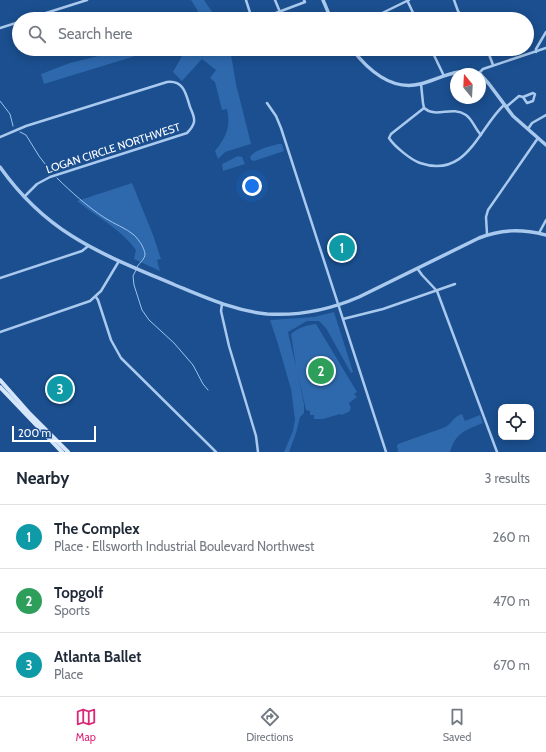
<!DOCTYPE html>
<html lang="en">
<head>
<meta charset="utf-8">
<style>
	body { margin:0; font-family:Cabin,sans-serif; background:#f6f6f7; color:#1f2937 }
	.controls { position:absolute; right:12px; bottom:12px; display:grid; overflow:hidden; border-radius:8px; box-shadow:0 2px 10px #0003 }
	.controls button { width:36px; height:36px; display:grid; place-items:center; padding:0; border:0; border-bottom:1px solid #e0e1e3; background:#fff; color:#1f2937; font:20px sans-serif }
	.compass { position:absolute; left:450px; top:68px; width:36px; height:36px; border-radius:50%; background:#fff; box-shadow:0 2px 10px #0003; rotate:342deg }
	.scale { position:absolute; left:12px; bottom:10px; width:84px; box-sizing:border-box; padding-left:4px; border:2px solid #fff; border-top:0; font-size:11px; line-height:14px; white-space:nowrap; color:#fff; -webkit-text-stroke:3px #1b4f8f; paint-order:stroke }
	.you { position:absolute; left:252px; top:186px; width:14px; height:14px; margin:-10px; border:3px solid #fff; border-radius:50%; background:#1a73e8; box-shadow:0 0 0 6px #1a73e833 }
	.badge { display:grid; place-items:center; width:26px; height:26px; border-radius:50%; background:#db2777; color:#fff; font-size:13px; font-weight:700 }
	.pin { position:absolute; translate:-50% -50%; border:2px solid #fff; box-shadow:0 1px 4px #0006 }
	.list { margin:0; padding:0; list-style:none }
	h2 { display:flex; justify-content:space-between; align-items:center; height:52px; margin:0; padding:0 16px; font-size:17px }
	h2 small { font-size:13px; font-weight:400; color:#747a83 }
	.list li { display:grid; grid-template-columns:26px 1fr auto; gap:12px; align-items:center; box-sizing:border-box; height:64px; padding:0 16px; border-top:1px solid #e0e1e3 }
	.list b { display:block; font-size:15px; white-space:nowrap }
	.list p { margin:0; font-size:13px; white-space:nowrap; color:#747a83 }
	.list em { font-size:13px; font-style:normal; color:#747a83 }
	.icon { flex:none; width:22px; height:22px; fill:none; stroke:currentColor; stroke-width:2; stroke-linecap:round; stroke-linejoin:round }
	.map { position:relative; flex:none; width:546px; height:452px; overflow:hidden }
	.search { position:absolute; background:#fff; box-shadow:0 2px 10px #0003; left:12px; right:12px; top:12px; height:44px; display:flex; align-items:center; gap:10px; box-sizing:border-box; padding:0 14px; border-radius:22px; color:#747a83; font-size:15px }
	.sheet { height:244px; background:#fff }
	nav { display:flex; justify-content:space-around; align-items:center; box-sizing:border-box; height:56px; border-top:1px solid #e0e1e3; background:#fff; font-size:11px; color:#747a83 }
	nav a { display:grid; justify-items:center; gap:2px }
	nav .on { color:#db2777 }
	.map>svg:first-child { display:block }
	.green { fill:#2e69ad }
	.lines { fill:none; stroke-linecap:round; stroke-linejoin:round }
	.stream { stroke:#9cc4f0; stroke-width:1 }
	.minor { stroke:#a9c9ee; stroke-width:2.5 }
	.tertiary { stroke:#a9c9ee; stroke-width:3.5 }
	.secondary { stroke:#d6e6fa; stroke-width:4 }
	.labels { text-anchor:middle; stroke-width:4; stroke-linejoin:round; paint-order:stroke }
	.street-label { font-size:11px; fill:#fff; stroke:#1b4f8f }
</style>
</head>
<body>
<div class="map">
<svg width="546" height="452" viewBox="0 0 546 452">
	<rect width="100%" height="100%" fill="#1b4f8f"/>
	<g class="green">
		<polygon points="191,0 204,0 217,19 192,19 190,17 198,11"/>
		<polygon points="126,49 158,49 44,84 41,74 70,63"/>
		<path d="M 182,49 L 230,49 L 236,84 L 251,144 L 225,152 L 218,159 L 215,151 C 226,137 231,127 227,109 L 222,110 L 215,82 L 210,78 L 216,70 L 202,59 L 182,81 L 173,72 L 182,56 Z"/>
		<path d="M 278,144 L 282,144 L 284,151 L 254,161 L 251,160 L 250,157 C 256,149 268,147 278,144 Z"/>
		<polygon points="238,156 242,157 245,164 223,171 222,164"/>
		<path d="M 132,183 L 153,235 L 161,259 L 157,260 L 160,271 L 134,259 L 136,250 C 121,229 97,217 77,201 Z"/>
		<path d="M 334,312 L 353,372 L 351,373 L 326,328 L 319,321 L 307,321 L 288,332 L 296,367 L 291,334 C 298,328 306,325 316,324 L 357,392 L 354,394 L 357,397 L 349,403 L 351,408 L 350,409 L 350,411 L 342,415 L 340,414 L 323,419 L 314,419 L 314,415 L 310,415 L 310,411 L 306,410 L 297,369 L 304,404 L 304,413 L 300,417 L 296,433 L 289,452 L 284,452 L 293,431 L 295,419 L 291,389 L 278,344 L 270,320 L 314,317 Z"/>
		<path d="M 462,414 L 465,421 L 480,415 L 483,423 C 466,430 456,432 450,452 L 398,452 L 397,446 L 398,444 L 443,428 C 453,424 451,418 462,414 Z"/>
	</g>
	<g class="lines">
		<g class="stream">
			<polyline points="0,101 10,114 13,126"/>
			<polyline points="20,132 26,135 39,156 52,173"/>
			<path d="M 57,178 C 71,192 88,207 105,218 C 114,224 126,228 134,235 C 139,240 144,247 145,254 C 145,259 140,262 137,267"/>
			<polyline points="136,270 133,276 134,285 142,310 149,320 174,343 193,365 203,384 208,390"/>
		</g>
		<g class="minor">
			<polyline points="246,0 252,19"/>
			<polyline points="275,0 280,12"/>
			<polyline points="407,0 416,19"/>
			<polyline points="454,0 458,11 465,19"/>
			<polyline points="27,19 87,0"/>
			<polyline points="260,19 305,2 304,0"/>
			<polyline points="370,19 409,0"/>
			<polyline points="0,28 19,22"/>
			<polyline points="431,49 444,76"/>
			<polyline points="487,49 493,65"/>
			<polyline points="536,52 536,49 546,32"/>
			<polyline points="479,73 483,69 546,48"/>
			<polyline points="421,84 423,103 424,108"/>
			<polyline points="267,103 276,116 281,128 386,452"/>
			<polyline points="506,107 519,96 523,97 527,103 533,101 535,94 533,93 523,97"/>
			<path d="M 424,108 L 391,134 L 389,138 C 394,146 411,160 420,163 C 467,179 478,129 504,105"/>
			<path d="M 424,108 C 437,119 451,105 466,115 C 473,120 475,129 481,135"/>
			<polyline points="528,129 532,123 546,115"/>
			<path d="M 0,137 L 26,126 L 167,82 C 184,80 186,94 190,107 C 192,112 195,117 194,122 C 193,127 190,130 187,133 L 50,177 L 37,184 L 24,197"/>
			<polyline points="539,233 546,220"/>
			<polyline points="487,234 486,217 488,210 538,138"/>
			<polyline points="417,268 422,275 437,291 497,452"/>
			<polyline points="0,278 82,251 87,247"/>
			<polyline points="96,297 98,300 111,340 121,358 216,452"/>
			<polyline points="222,304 221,311 229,346 256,436 258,452"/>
			<polyline points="343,319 383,309 455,284"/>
			<polyline points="0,332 90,301 101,291 119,261"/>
		</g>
		<g class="tertiary">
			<polyline points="323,0 331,19"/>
			<path d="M 352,49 C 368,70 392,91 420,84 C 433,81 445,74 459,72 C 466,71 474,71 480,74"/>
			<polyline points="480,74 489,84 513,116 546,145"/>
			<path d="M 0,167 C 48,235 102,254 175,285 C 205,297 235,311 267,314 C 299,316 329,310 359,297 L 479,238 C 502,229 522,229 546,235"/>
		</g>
		<g class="secondary">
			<polyline points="0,380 30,414 68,452"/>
			<polyline points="0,387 62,452"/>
		</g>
	</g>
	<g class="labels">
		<g class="street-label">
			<text transform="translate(113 148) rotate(-18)" y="4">LOGAN CIRCLE NORTHWEST</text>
		</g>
	</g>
</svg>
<div class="controls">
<button><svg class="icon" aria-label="locate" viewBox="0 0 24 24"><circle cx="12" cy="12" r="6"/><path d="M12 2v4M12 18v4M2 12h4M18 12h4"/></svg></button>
</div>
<svg class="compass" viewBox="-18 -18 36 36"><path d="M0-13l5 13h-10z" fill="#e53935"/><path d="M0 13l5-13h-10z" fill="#747a83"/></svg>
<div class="scale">200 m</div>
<div class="you"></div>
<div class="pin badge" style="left:342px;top:248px;background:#0f9aa8">1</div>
<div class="pin badge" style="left:321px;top:371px;background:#2e9e5b">2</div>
<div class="pin badge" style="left:60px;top:389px;background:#0f9aa8">3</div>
<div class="search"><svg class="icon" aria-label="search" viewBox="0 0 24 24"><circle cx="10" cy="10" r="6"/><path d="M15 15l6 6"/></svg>Search here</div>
</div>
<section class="sheet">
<h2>Nearby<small>3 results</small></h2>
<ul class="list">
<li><span class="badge" style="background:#0f9aa8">1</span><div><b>The Complex</b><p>Place · Ellsworth Industrial Boulevard Northwest</p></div><em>260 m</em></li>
<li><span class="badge" style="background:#2e9e5b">2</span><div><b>Topgolf</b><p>Sports</p></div><em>470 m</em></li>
<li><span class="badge" style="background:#0f9aa8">3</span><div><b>Atlanta Ballet</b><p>Place</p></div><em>670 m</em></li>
</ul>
</section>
<nav>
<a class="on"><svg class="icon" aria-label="map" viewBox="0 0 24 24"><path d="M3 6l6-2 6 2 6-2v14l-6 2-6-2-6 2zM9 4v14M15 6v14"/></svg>Map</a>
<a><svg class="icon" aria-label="directions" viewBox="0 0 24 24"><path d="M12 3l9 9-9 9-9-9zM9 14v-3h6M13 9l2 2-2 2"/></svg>Directions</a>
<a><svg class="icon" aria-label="saved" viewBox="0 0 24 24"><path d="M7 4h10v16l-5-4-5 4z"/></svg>Saved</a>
</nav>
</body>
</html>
